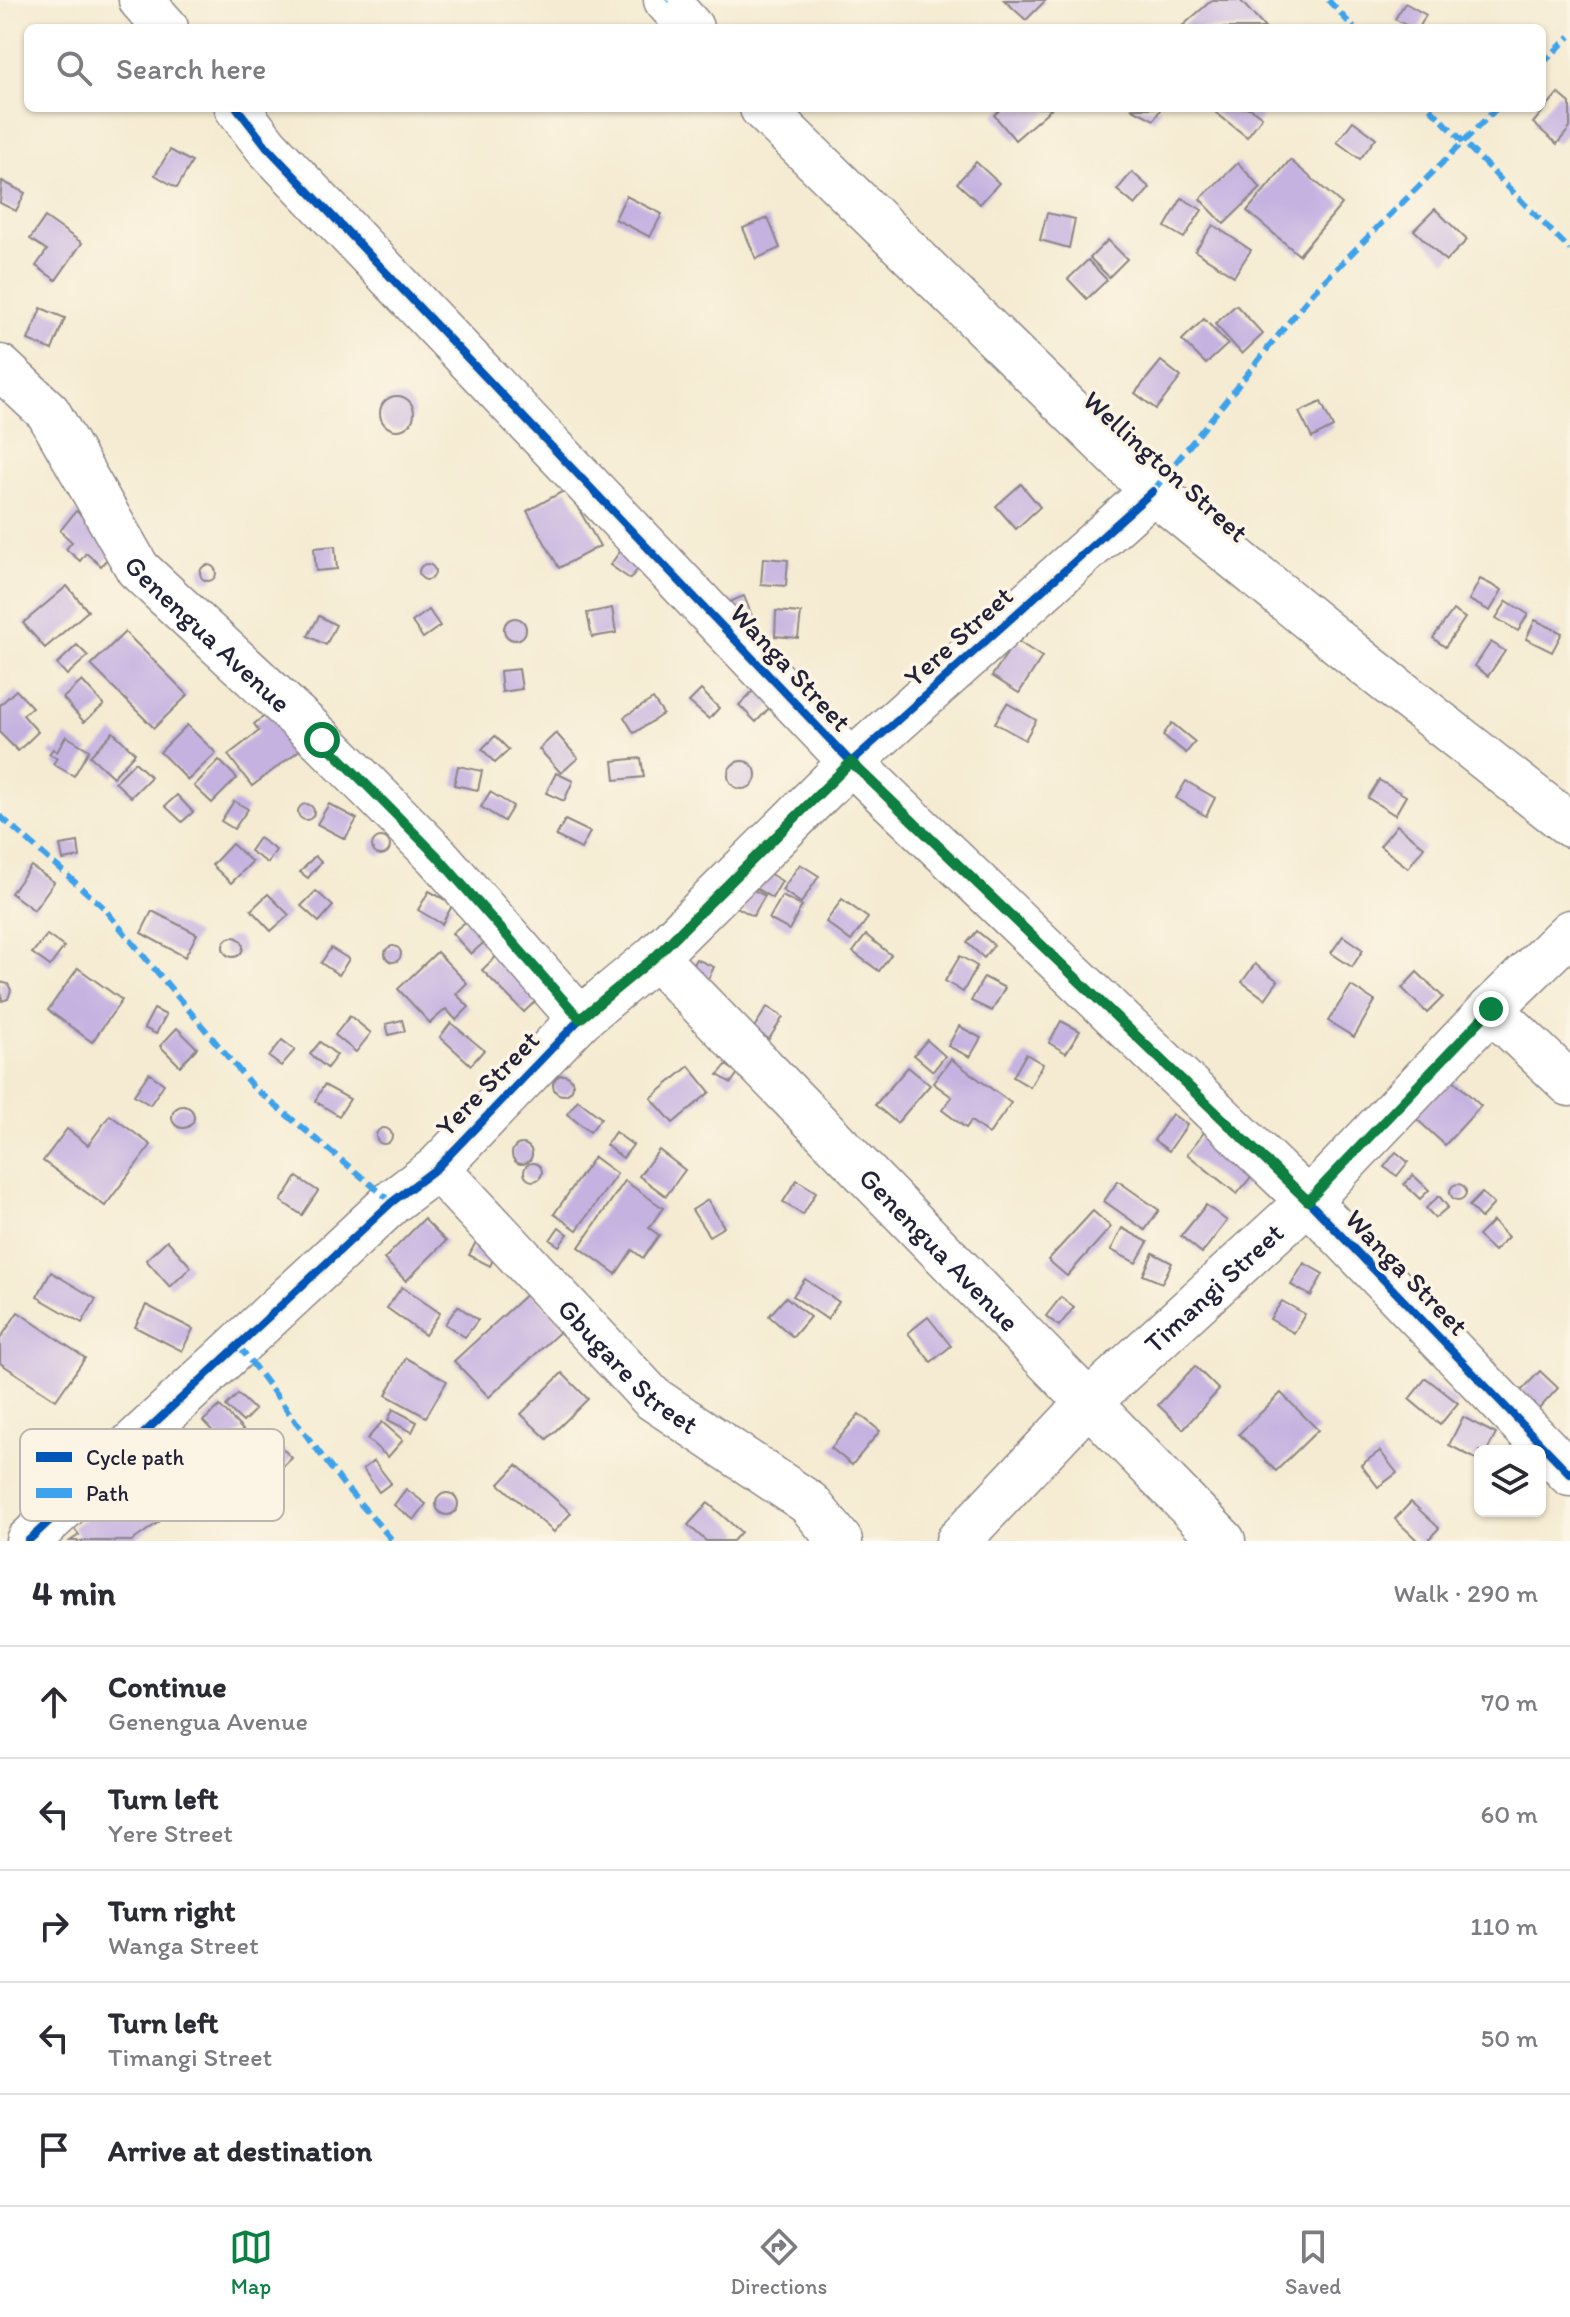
<!DOCTYPE html>
<html lang="en">
<head>
<meta charset="utf-8">
<style>
	body { margin:0; font-family:Itim,sans-serif; background:#f2f2f3; color:#2b2b33 }
	.controls { position:absolute; right:24px; bottom:24px; display:grid; overflow:hidden; border-radius:12px; box-shadow:0 2px 6px #0004 }
	.controls button { width:72px; height:72px; display:grid; place-items:center; padding:0; border:0; border-bottom:2px solid #e1e1e2; background:#fff; color:#2b2b33; font:40px sans-serif }
	.stop { position:absolute; width:24px; height:24px; margin:-18px; border:6px solid #0b8043; border-radius:50%; background:#fff }
	.stop.end { background:#0b8043; border-color:#fff; box-shadow:0 2px 8px #0008 }
	.list { margin:0; padding:0; list-style:none }
	h2 { display:flex; justify-content:space-between; align-items:center; height:104px; margin:0; padding:0 32px; font-size:34px }
	h2 small { font-size:26px; font-weight:400; color:#7c7c81 }
	.list li { display:grid; grid-template-columns:52px 1fr auto; gap:24px; align-items:center; box-sizing:border-box; height:112px; padding:0 32px; border-top:2px solid #e1e1e2 }
	.list b { display:block; font-size:30px; white-space:nowrap }
	.list p { margin:0; font-size:26px; white-space:nowrap; color:#7c7c81 }
	.list em { font-size:26px; font-style:normal; color:#7c7c81 }
	.icon { flex:none; width:44px; height:44px; fill:none; stroke:currentColor; stroke-width:2; stroke-linecap:round; stroke-linejoin:round }
	.map { position:relative; flex:none; width:1570px; height:1541px; overflow:hidden }
	.search { position:absolute; background:#fff; box-shadow:0 2px 6px #0004; left:24px; right:24px; top:24px; height:88px; display:flex; align-items:center; gap:20px; box-sizing:border-box; padding:0 28px; border-radius:12px; color:#7c7c81; font-size:30px }
	.sheet { height:664px; background:#fff }
	nav { display:flex; justify-content:space-around; align-items:center; box-sizing:border-box; height:112px; border-top:2px solid #e1e1e2; background:#fff; font-size:22px; color:#7c7c81 }
	nav a { display:grid; justify-items:center; gap:4px }
	nav .on { color:#0b8043 }
	.map>svg:first-child { display:block }
	.building { fill:#c6b2e1 }
	.lines { fill:none; stroke-linecap:round; stroke-linejoin:round }
	.street-casing { stroke:#8c8686; stroke-width:47 }
	.primary-casing { stroke:#8c8686; stroke-width:47 }
	.street { stroke:#fff; stroke-width:44 }
	.primary { stroke:#fff; stroke-width:44 }
	.quiet { stroke:#3ea2ec; stroke-width:6; stroke-dasharray:12 6; stroke-linecap:butt }
	.cycleway-casing { stroke:#fcf5e5; stroke-width:13 }
	.cycleway { stroke:#0057b8; stroke-width:8 }
	.route { stroke:#0b8043; stroke-width:10 }
	.labels { text-anchor:middle; stroke-width:7; stroke-linejoin:round; paint-order:stroke }
	.street-label { font-size:28px; fill:#22223b; stroke:#fcf5e5 }
	.key { fill:#fcf5e5; stroke:#bbb6b2; stroke-width:2 }
	.key-label { font-size:22px; fill:#22223b }
</style>
</head>
<body>
<div class="map">
<svg width="1570" height="1541" viewBox="0 0 1570 1541">
	<rect width="100%" height="100%" fill="#fcf5e5"/>
	<filter id="ink" filterUnits="userSpaceOnUse"><feTurbulence type="fractalNoise" baseFrequency=".0125" numOctaves="2"/><feDisplacementMap in="SourceGraphic" scale="16" xChannelSelector="R" yChannelSelector="G"/><feConvolveMatrix kernelMatrix="1 2 1 2 8 2 1 2 1" color-interpolation-filters="sRGB"/></filter>
	<filter id="wash" filterUnits="userSpaceOnUse"><feTurbulence type="fractalNoise" baseFrequency=".006" numOctaves="4" result="noise"/><feDisplacementMap in="SourceGraphic" scale="32" xChannelSelector="R" yChannelSelector="G"/><feGaussianBlur stdDeviation="1.8" result="paint"/><feColorMatrix in="noise" values="0 0 0 0 0 0 0 0 0 0 0 0 0 0 0 0 0 1.4 0 .05"/><feComposite in="paint" operator="in"/></filter>
	<g filter="url(#wash)">
		<rect width="100%" height="100%" fill="#f5ebd2"/>
		<g id="blocks">
			<g class="building">
				<polygon points="1004,0 1046,0 1026,20"/>
				<polygon points="1212,0 1240,0 1265,28 1180,28"/>
				<polygon points="1405,3 1426,15 1419,28 1411,28 1395,19"/>
				<polygon points="1558,93 1570,103 1570,128 1557,144 1533,123"/>
				<polygon points="1002,108 1052,108 1015,140 994,115"/>
				<polygon points="1131,108 1161,108 1154,120"/>
				<polygon points="1210,108 1250,108 1262,117 1247,137"/>
				<polygon points="1353,121 1376,138 1360,159 1337,142"/>
				<polygon points="170,150 192,162 177,188 155,175"/>
				<polygon points="1290,160 1342,204 1299,255 1247,211"/>
				<polygon points="976,162 999,183 980,204 957,183"/>
				<polygon points="1238,163 1261,188 1224,224 1200,199"/>
				<polygon points="1132,172 1150,188 1135,205 1117,190"/>
				<polygon points="2,181 25,193 16,211 0,203"/>
				<polygon points="626,196 662,214 650,237 615,219"/>
				<polygon points="1182,198 1202,210 1184,238 1165,227"/>
				<polygon points="1435,209 1467,240 1446,261 1414,230"/>
				<polygon points="1047,213 1075,219 1069,248 1040,240"/>
				<polygon points="45,217 82,243 56,280 36,266 47,250 30,239"/>
				<polygon points="768,218 780,248 756,259 743,228"/>
				<polygon points="1213,225 1251,250 1234,276 1195,251"/>
				<polygon points="1108,240 1127,259 1109,277 1090,258"/>
				<polygon points="1088,260 1107,280 1087,299 1068,279"/>
				<polygon points="1236,305 1263,334 1242,354 1215,324"/>
				<polygon points="41,308 65,318 52,350 28,340"/>
				<polygon points="1204,319 1228,344 1206,364 1182,340"/>
				<polygon points="1161,361 1181,377 1156,409 1135,393"/>
				<circle cx="397" cy="413" r="17"/>
				<polygon points="1321,402 1333,427 1312,438 1299,412"/>
				<polygon points="1021,484 1040,507 1016,529 996,506"/>
				<polygon points="567,489 600,546 559,568 527,511"/>
				<polygon points="76,511 118,546 101,566 86,553 80,561 66,549 72,542 60,531"/>
				<polygon points="625,545 645,560 630,579 610,565"/>
				<polygon points="335,546 337,569 316,571 314,548"/>
				<polygon points="763,558 788,560 786,586 761,584"/>
				<circle cx="427" cy="572" r="8"/>
				<circle cx="208" cy="573" r="8"/>
				<polygon points="1480,579 1502,590 1490,611 1469,600"/>
				<polygon points="67,586 88,611 45,648 23,623"/>
				<polygon points="744,596 752,616 733,624 724,604"/>
				<polygon points="1507,601 1528,614 1518,631 1496,618"/>
				<polygon points="612,608 616,633 592,637 587,613"/>
				<polygon points="429,610 440,626 423,638 412,622"/>
				<polygon points="1453,610 1465,618 1445,647 1433,638"/>
				<polygon points="776,611 801,613 798,638 775,636"/>
				<polygon points="319,616 336,625 326,645 308,636"/>
				<circle cx="515" cy="629" r="11"/>
				<polygon points="1535,620 1562,633 1552,652 1526,639"/>
				<polygon points="125,632 188,695 154,728 91,665"/>
				<polygon points="1016,640 1042,657 1019,693 992,676"/>
				<polygon points="1491,642 1505,651 1488,676 1475,666"/>
				<polygon points="77,645 88,656 67,675 57,664"/>
				<polygon points="519,669 522,689 502,692 500,671"/>
				<polygon points="82,681 104,705 84,722 63,698"/>
				<polygon points="756,688 773,704 756,722 739,705"/>
				<polygon points="16,690 32,707 23,715 38,732 18,751 0,733 0,705"/>
				<polygon points="701,690 719,708 709,719 689,702"/>
				<polygon points="653,699 663,714 634,733 624,717"/>
				<polygon points="1007,703 1036,720 1025,740 995,723"/>
				<polygon points="271,711 301,749 252,786 228,755 259,731 254,724"/>
				<polygon points="1172,723 1195,742 1186,753 1163,735"/>
				<polygon points="187,725 216,753 188,780 160,752"/>
				<polygon points="113,732 135,753 113,777 90,756"/>
				<polygon points="556,733 578,758 561,773 539,749"/>
				<polygon points="66,736 89,750 74,776 53,764 57,758 49,754 53,749 57,752"/>
				<polygon points="495,736 509,750 495,763 482,749"/>
				<polygon points="641,758 644,777 615,780 613,761"/>
				<polygon points="219,760 237,778 212,803 194,786"/>
				<circle cx="742" cy="775" r="14"/>
				<polygon points="135,762 151,777 131,797 115,782"/>
				<polygon points="458,766 482,771 478,790 454,785"/>
				<polygon points="556,773 573,781 564,801 546,793"/>
				<polygon points="1379,780 1406,796 1395,815 1368,798"/>
				<polygon points="1186,781 1215,798 1206,816 1176,798"/>
				<polygon points="490,792 513,806 504,821 481,807"/>
				<polygon points="177,795 193,812 182,822 165,806"/>
				<polygon points="234,801 248,809 234,829 221,821"/>
				<polygon points="329,804 357,819 345,839 317,824"/>
				<circle cx="306" cy="812" r="8"/>
				<polygon points="565,820 590,832 581,849 556,836"/>
				<polygon points="1397,825 1424,847 1408,868 1380,846"/>
				<circle cx="381" cy="846" r="9"/>
				<polygon points="259,838 276,850 268,863 250,851"/>
				<polygon points="78,842 80,857 63,860 60,845"/>
				<polygon points="232,844 252,862 231,883 212,865"/>
				<polygon points="315,856 321,862 308,878 300,872"/>
				<polygon points="800,864 819,876 801,903 782,890"/>
				<polygon points="31,866 54,882 34,910 11,893"/>
				<polygon points="760,868 782,881 772,898 749,884"/>
				<polygon points="748,887 765,896 753,916 737,907"/>
				<polygon points="316,891 333,906 319,922 301,906"/>
				<polygon points="429,891 453,904 442,924 418,910"/>
				<polygon points="268,894 289,915 271,931 251,910"/>
				<polygon points="782,896 802,906 789,930 769,919"/>
				<polygon points="842,899 868,918 851,941 826,922"/>
				<polygon points="152,911 197,934 185,957 141,933"/>
				<polygon points="470,918 489,938 471,954 452,933"/>
				<polygon points="977,931 994,945 984,958 967,943"/>
				<polygon points="47,935 64,947 50,966 32,953"/>
				<polygon points="866,935 891,955 879,971 853,952"/>
				<polygon points="1343,936 1363,950 1352,967 1331,953"/>
				<circle cx="233" cy="947" r="10"/>
				<circle cx="393" cy="954" r="8"/>
				<polygon points="331,948 349,959 339,975 321,963"/>
				<polygon points="503,950 544,993 524,1012 482,970"/>
				<polygon points="437,952 467,983 456,994 469,1007 456,1020 446,1009 430,1023 398,989"/>
				<polygon points="960,956 977,966 963,992 945,981"/>
				<polygon points="696,959 714,967 707,981 689,972"/>
				<polygon points="1255,964 1278,981 1265,999 1242,982"/>
				<polygon points="78,968 122,1000 92,1042 48,1010"/>
				<polygon points="1417,972 1443,997 1427,1013 1402,988"/>
				<polygon points="984,977 1005,988 992,1011 971,1001"/>
				<polygon points="0,982 8,984 11,990 8,999 2,1001"/>
				<polygon points="1351,986 1375,1001 1354,1037 1328,1021"/>
				<polygon points="767,1007 783,1017 769,1039 753,1029"/>
				<polygon points="154,1009 166,1015 156,1034 144,1028"/>
				<polygon points="350,1016 371,1033 356,1052 335,1035"/>
				<polygon points="402,1020 405,1031 389,1035 386,1024"/>
				<polygon points="1061,1021 1080,1031 1066,1053 1049,1043"/>
				<polygon points="451,1023 484,1050 471,1065 440,1037"/>
				<polygon points="959,1026 981,1038 970,1057 948,1046"/>
				<polygon points="177,1028 197,1048 180,1066 160,1046"/>
				<polygon points="282,1040 295,1050 281,1066 269,1057"/>
				<polygon points="927,1040 945,1056 933,1071 914,1055"/>
				<polygon points="320,1042 337,1055 327,1068 310,1054"/>
				<polygon points="1026,1054 1043,1064 1030,1087 1013,1077"/>
				<polygon points="951,1059 1011,1103 989,1134 971,1121 966,1128 942,1110 952,1097 933,1083"/>
				<polygon points="726,1065 738,1073 731,1083 718,1075"/>
				<polygon points="689,1066 710,1092 673,1123 651,1098"/>
				<polygon points="908,1067 930,1085 897,1123 875,1105"/>
				<polygon points="149,1073 164,1084 150,1105 134,1095"/>
				<polygon points="1447,1074 1481,1106 1445,1145 1410,1113"/>
				<circle cx="563" cy="1085" r="10"/>
				<polygon points="324,1085 350,1099 339,1116 315,1101"/>
				<polygon points="578,1100 601,1118 590,1132 567,1114"/>
				<circle cx="183" cy="1117" r="11"/>
				<polygon points="1172,1114 1187,1125 1169,1151 1154,1140"/>
				<polygon points="110,1115 151,1145 105,1206 43,1161 67,1129 88,1145"/>
				<circle cx="384" cy="1136" r="8"/>
				<polygon points="1206,1130 1256,1171 1237,1194 1187,1154"/>
				<polygon points="615,1132 633,1145 623,1158 606,1145"/>
				<circle cx="522" cy="1154" r="10"/>
				<polygon points="659,1150 685,1170 666,1196 639,1176"/>
				<polygon points="1396,1152 1408,1162 1397,1176 1384,1167"/>
				<polygon points="594,1157 617,1174 577,1230 554,1214"/>
				<circle cx="533" cy="1172" r="9"/>
				<polygon points="1413,1175 1429,1190 1420,1199 1404,1184"/>
				<polygon points="297,1177 318,1191 302,1215 281,1201"/>
				<polygon points="797,1180 816,1192 803,1215 783,1202"/>
				<polygon points="625,1181 663,1208 649,1228 659,1235 643,1258 632,1250 616,1274 579,1247"/>
				<polygon points="1118,1181 1159,1210 1145,1230 1104,1201"/>
				<circle cx="1458" cy="1192" r="8"/>
				<polygon points="1482,1193 1494,1204 1481,1218 1469,1206"/>
				<polygon points="1439,1196 1448,1207 1435,1218 1426,1208"/>
				<polygon points="708,1200 724,1227 709,1236 692,1210"/>
				<polygon points="1206,1205 1227,1221 1202,1253 1181,1236"/>
				<polygon points="1093,1211 1111,1227 1067,1276 1048,1260"/>
				<polygon points="424,1219 446,1241 406,1281 384,1259"/>
				<polygon points="1493,1221 1508,1237 1494,1251 1478,1236"/>
				<polygon points="559,1227 568,1234 559,1246 550,1240"/>
				<polygon points="1122,1228 1148,1242 1136,1263 1111,1250"/>
				<polygon points="167,1240 191,1267 170,1287 146,1260"/>
				<polygon points="477,1240 498,1250 490,1266 469,1255"/>
				<polygon points="1153,1253 1172,1263 1162,1283 1143,1275"/>
				<polygon points="1304,1263 1323,1274 1311,1296 1291,1285"/>
				<polygon points="51,1272 96,1299 82,1323 37,1297"/>
				<polygon points="805,1279 839,1302 827,1319 793,1296"/>
				<polygon points="402,1287 440,1313 425,1335 387,1308"/>
				<polygon points="530,1291 565,1327 489,1397 454,1361"/>
				<polygon points="786,1297 810,1317 793,1337 769,1316"/>
				<polygon points="1061,1297 1074,1307 1059,1326 1046,1316"/>
				<polygon points="1282,1301 1305,1314 1294,1333 1270,1319"/>
				<polygon points="146,1305 193,1329 182,1351 135,1327"/>
				<polygon points="458,1306 478,1320 465,1337 445,1324"/>
				<polygon points="18,1312 85,1358 56,1400 0,1363 0,1339"/>
				<polygon points="928,1317 951,1346 931,1362 908,1333"/>
				<polygon points="406,1358 447,1381 426,1417 386,1395"/>
				<polygon points="1195,1366 1219,1390 1183,1429 1158,1405"/>
				<polygon points="1540,1371 1558,1388 1538,1410 1520,1392"/>
				<polygon points="562,1373 588,1399 547,1439 521,1414"/>
				<polygon points="1426,1378 1458,1403 1440,1425 1409,1399"/>
				<polygon points="1281,1393 1318,1430 1276,1471 1239,1434"/>
				<polygon points="238,1394 255,1410 243,1422 226,1406"/>
				<polygon points="220,1406 243,1430 226,1445 203,1421"/>
				<polygon points="393,1409 417,1422 412,1432 388,1420"/>
				<polygon points="859,1414 880,1431 852,1465 831,1448"/>
				<polygon points="1463,1417 1496,1434 1487,1451 1480,1451 1480,1461 1449,1445"/>
				<polygon points="382,1422 403,1440 388,1457 367,1439"/>
				<polygon points="267,1433 292,1458 272,1477 247,1453"/>
				<polygon points="1380,1451 1397,1473 1378,1487 1361,1465"/>
				<polygon points="374,1461 391,1483 379,1492 363,1469"/>
				<polygon points="517,1465 571,1513 554,1532 499,1484"/>
				<polygon points="406,1489 426,1504 414,1520 394,1505"/>
				<circle cx="447" cy="1504" r="11"/>
				<polygon points="137,1493 159,1522 132,1541 70,1541 79,1535 73,1527 105,1504 110,1512"/>
				<polygon points="1411,1502 1439,1528 1427,1541 1418,1541 1395,1519"/>
				<polygon points="708,1503 741,1532 733,1541 706,1541 688,1525"/>
			</g>
		</g>
	</g>
	<g filter="url(#ink)">
		<use href="#blocks" fill-opacity="0" stroke="#8c8686" stroke-width="2"/>
		<g class="lines">
			<defs>
				<g id="street">
					<polyline points="141,0 166,28"/>
					<polyline points="237,108 267,147 851,762 1308,1201 1570,1474"/>
					<path id="s1" d="M 0,367 L 48,412 L 138,569 L 322,740 L 437,856 L 580,1019"/>
					<path id="s2" d="M 655,957 L 1223,1541"/>
					<polyline points="1491,1009 1570,1084"/>
					<path id="s3" d="M 437,1168 L 652,1398 L 809,1503 L 840,1541"/>
					<polyline points="28,1541 392,1202 437,1168 580,1019 655,957 851,762 1153,491"/>
					<path id="s4" d="M 958,1541 L 1089,1402 L 1308,1201 L 1491,1009 L 1570,932"/>
				</g>
				<g id="primary">
					<polyline points="666,0 691,28"/>
					<polyline points="762,108 1153,491 1366,665 1570,825"/>
				</g>
			</defs>
			<use href="#street" class="street-casing"/>
			<use href="#primary" class="primary-casing"/>
			<use href="#street" class="street"/>
			<use href="#primary" class="primary"/>
			<g class="quiet">
				<polyline points="1328,0 1354,28"/>
				<polyline points="667,1 668,0"/>
				<polyline points="1542,64 1570,36"/>
				<polyline points="1430,108 1570,250"/>
				<polyline points="1153,491 1314,291 1497,108"/>
				<polyline points="0,816 102,906 253,1087 392,1202"/>
				<polyline points="239,1346 343,1484 393,1541"/>
			</g>
			<defs>
				<g id="cycleway">
					<polyline points="237,108 267,147 851,762 1308,1201 1570,1474"/>
					<polyline points="28,1541 392,1202 437,1168 580,1019 655,957 851,762 1153,491"/>
				</g>
			</defs>
			<use href="#cycleway" class="cycleway-casing"/>
			<use href="#cycleway" class="cycleway"/>
		</g>
	</g>
	<g class="lines" filter="url(#ink)">
		<polyline class="route" points="322,740 437,856 580,1019 655,957 851,762 1308,1201 1491,1009"/>
	</g>
	<g class="labels">
		<g class="street-label">
			<text transform="translate(1166 466) rotate(42)" y="10">Wellington Street</text>
			<text dy="10" stroke="none"><textPath href="#s1" startOffset="342">Genengua Avenue</textPath></text>
			<text transform="translate(958 636) rotate(-42)" y="10">Yere Street</text>
			<text transform="translate(791 667) rotate(47)" y="10">Wanga Street</text>
			<text transform="translate(487 1083) rotate(-46)" y="10">Yere Street</text>
			<text dy="10" stroke="none"><textPath href="#s2" startOffset="408">Genengua Avenue</textPath></text>
			<text transform="translate(1407 1272) rotate(46)" y="10">Wanga Street</text>
			<text dy="10" stroke="none"><textPath href="#s4" startOffset="360">Timangi Street</textPath></text>
			<text dy="10" stroke="none"><textPath href="#s3" startOffset="276">Gbugare Street</textPath></text>
		</g>
	</g>
	<rect x="20" y="1429" width="264" height="92" rx="12" class="key"/>
	<rect x="36" y="1452" width="36" height="10" fill="#0057b8"/>
	<rect x="36" y="1488" width="36" height="10" fill="#3ea2ec"/>
	<g class="key-label">
		<text x="86" y="1465">Cycle path</text>
		<text x="86" y="1501">Path</text>
	</g>
</svg>
<div class="controls">
<button><svg class="icon" aria-label="layers" viewBox="0 0 24 24"><path d="M12 4l9 5-9 5-9-5zM3 14l9 5 9-5"/></svg></button>
</div>
<div class="stop" style="left:322px;top:740px"></div>
<div class="stop end" style="left:1491px;top:1009px"></div>
<div class="search"><svg class="icon" aria-label="search" viewBox="0 0 24 24"><circle cx="10" cy="10" r="6"/><path d="M15 15l6 6"/></svg>Search here</div>
</div>
<section class="sheet">
<h2>4 min<small>Walk · 290 m</small></h2>
<ul class="list">
<li><svg class="icon" aria-label="ahead" viewBox="0 0 24 24"><path d="M12 20V5M6 11l6-6 6 6"/></svg><div><b>Continue</b><p>Genengua Avenue</p></div><em>70 m</em></li>
<li><svg class="icon" aria-label="left" viewBox="0 0 24 24"><path d="M17 20v-9H6M10 6l-5 5 5 5"/></svg><div><b>Turn left</b><p>Yere Street</p></div><em>60 m</em></li>
<li><svg class="icon" aria-label="right" viewBox="0 0 24 24"><path d="M7 20v-9h11M14 6l5 5-5 5"/></svg><div><b>Turn right</b><p>Wanga Street</p></div><em>110 m</em></li>
<li><svg class="icon" aria-label="left" viewBox="0 0 24 24"><path d="M17 20v-9H6M10 6l-5 5 5 5"/></svg><div><b>Turn left</b><p>Timangi Street</p></div><em>50 m</em></li>
<li><svg class="icon" aria-label="arrive" viewBox="0 0 24 24"><path d="M6 21V4h12l-3 4 3 4H6"/></svg><div><b>Arrive at destination</b></div></li>
</ul>
</section>
<nav>
<a class="on"><svg class="icon" aria-label="map" viewBox="0 0 24 24"><path d="M3 6l6-2 6 2 6-2v14l-6 2-6-2-6 2zM9 4v14M15 6v14"/></svg>Map</a>
<a><svg class="icon" aria-label="directions" viewBox="0 0 24 24"><path d="M12 3l9 9-9 9-9-9zM9 14v-3h6M13 9l2 2-2 2"/></svg>Directions</a>
<a><svg class="icon" aria-label="saved" viewBox="0 0 24 24"><path d="M7 4h10v16l-5-4-5 4z"/></svg>Saved</a>
</nav>
</body>
</html>
